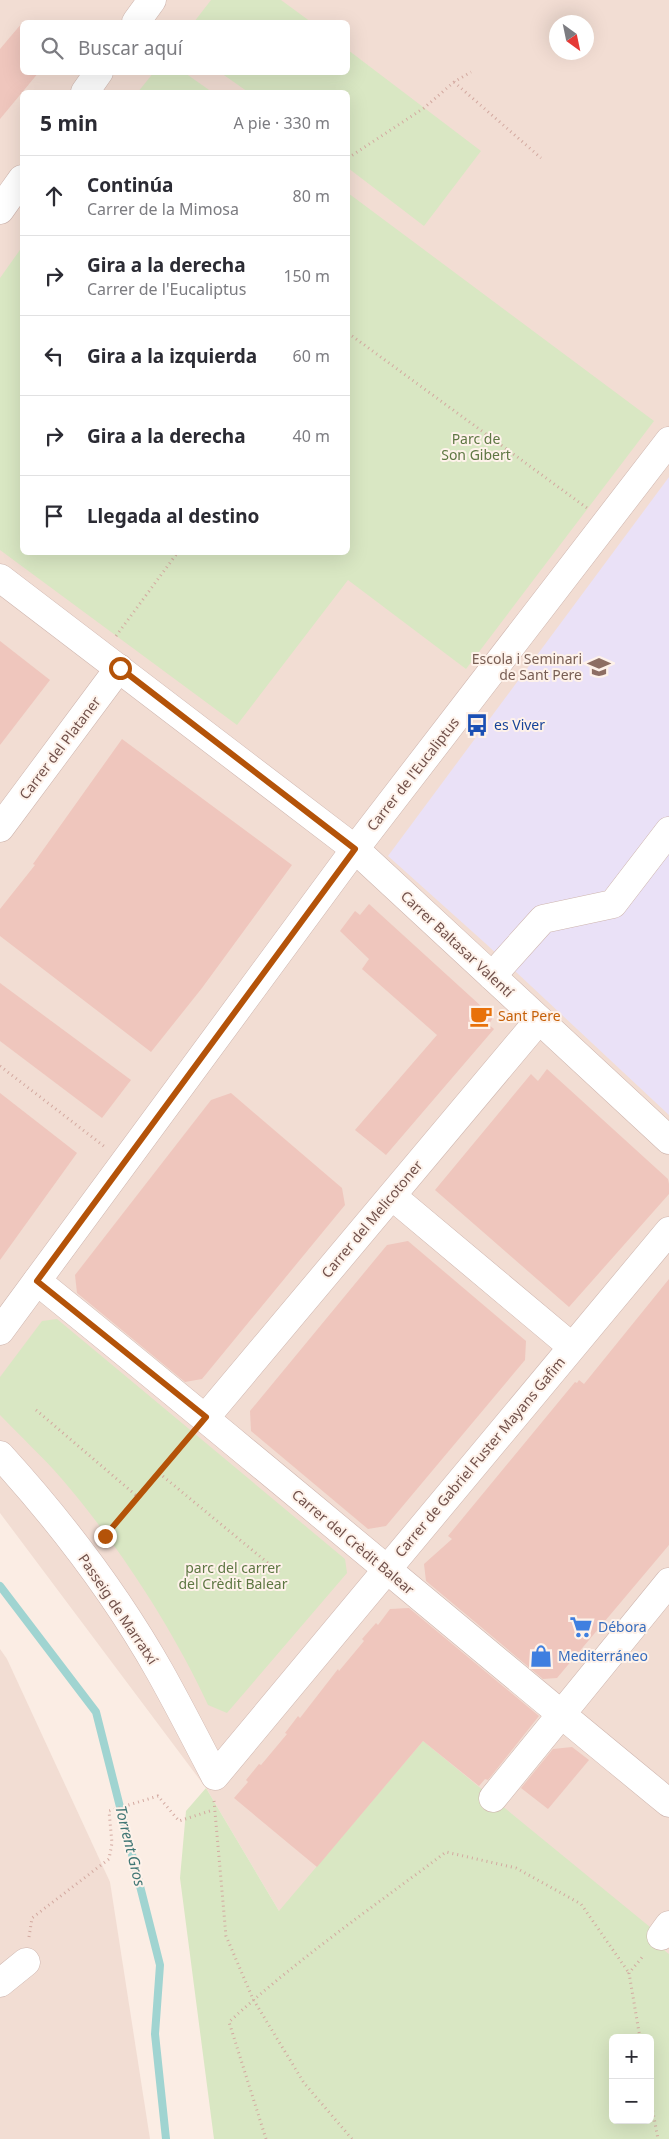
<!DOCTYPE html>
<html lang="es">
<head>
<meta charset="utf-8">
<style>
	body { margin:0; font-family:"Noto Sans",sans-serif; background:#f2f2f3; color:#2b2b33 }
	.controls { position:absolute; right:15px; bottom:15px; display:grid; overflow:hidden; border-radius:8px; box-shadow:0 5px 20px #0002 }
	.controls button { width:45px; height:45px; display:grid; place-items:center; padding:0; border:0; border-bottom:1px solid #e1e1e2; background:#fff; color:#2b2b33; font:25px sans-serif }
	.compass { position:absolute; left:549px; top:15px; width:45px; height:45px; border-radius:50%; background:#fff; box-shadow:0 5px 20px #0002; rotate:147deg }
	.stop { position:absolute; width:15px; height:15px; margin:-11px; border:4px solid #b45309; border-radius:50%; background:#fff }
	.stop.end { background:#b45309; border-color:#fff; box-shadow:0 1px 5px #0008 }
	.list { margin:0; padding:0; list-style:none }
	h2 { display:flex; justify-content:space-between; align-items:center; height:65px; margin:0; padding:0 20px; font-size:21px }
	h2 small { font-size:16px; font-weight:400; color:#7c7c81 }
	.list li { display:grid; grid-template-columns:32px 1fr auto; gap:15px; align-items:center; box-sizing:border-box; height:80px; padding:0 20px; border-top:1px solid #e1e1e2 }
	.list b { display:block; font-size:19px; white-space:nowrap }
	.list p { margin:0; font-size:16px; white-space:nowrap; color:#7c7c81 }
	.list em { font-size:16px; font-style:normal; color:#7c7c81 }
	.icon { flex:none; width:28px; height:28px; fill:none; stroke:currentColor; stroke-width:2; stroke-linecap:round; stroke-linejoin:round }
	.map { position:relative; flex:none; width:669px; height:2139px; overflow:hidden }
	.search { position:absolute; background:#fff; box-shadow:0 5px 20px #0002; left:20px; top:20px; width:330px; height:55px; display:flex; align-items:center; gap:12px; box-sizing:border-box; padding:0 18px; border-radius:8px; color:#7c7c81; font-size:19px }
	.panel { position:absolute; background:#fff; box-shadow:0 5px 20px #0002; left:20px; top:90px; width:330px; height:465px; border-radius:8px }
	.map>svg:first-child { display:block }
	.residential { fill:#f2ddd3; fill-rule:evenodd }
	.education { fill:#eae1f7 }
	.green { fill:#d9e7c3; fill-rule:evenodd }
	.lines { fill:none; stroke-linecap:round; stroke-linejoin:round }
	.stream { stroke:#a0d4d1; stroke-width:8 }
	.building { fill:#efc6bd }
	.minor-casing { stroke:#ceb5ae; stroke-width:29 }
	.path { stroke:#d3a9a0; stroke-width:3; stroke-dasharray:1 4; stroke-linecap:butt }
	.minor { stroke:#fff; stroke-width:28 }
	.route { stroke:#b45309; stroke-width:6 }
	.labels { text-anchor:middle; stroke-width:4; stroke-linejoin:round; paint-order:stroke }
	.park-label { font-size:14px; fill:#5e7743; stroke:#fef2ea }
	.education-label { font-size:14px; fill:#785e54; stroke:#fef2ea; text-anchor:end }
	.transit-label { font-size:14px; fill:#164399; stroke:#fef2ea; text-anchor:start }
	.street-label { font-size:14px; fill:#71514b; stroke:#fef2ea }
	.food-label { font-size:14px; fill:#c56008; stroke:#fef2ea; text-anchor:start }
	.shop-label { font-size:14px; fill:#366cbe; stroke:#fef2ea; text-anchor:start }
	.water-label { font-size:15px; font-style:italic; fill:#407674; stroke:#fef2ea }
</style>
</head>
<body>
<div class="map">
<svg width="669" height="2139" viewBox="0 0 669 2139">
	<rect width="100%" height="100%" fill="#fbede4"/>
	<g class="residential">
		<path d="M 0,0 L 669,0 L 669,2139 L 264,2139 L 279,1911 L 206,1788 L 0,1513 ZM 22,22 L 348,22 L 348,72 L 22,72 ZM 556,22 L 586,22 L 586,52 L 556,52 ZM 22,92 L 348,92 L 348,552 L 22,552 ZM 613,2038 L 650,2038 L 650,2120 L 613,2120 Z"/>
		<polygon points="0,1649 7,1659 110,1882 150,2139 0,2139"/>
	</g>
	<polygon class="education" points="669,477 669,1115 485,943 388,856"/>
	<g class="green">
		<polygon points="211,0 281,0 311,22 194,22"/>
		<polygon points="348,50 481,151 424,226 348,168 348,92 248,92 221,73 348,72"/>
		<polygon points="154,72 185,73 212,92 138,92"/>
		<polygon points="348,193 654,421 466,669 348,580 237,725 0,550 0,278 22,247 22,552 348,552"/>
		<path d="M 57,1319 L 345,1559 L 347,1573 L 227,1713 L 208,1705 C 172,1627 117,1543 61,1478 C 42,1456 20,1436 0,1415 L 0,1377 L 42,1321 Z"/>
		<path d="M 423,1741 L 661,1936 L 665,1951 L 669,1954 L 669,2139 L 214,2139 L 180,1878 L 186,1811 L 206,1788 L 279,1911 ZM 613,2038 L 650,2038 L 650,2120 L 613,2120 Z"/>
	</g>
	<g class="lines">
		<polyline class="stream" points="0,1586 96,1712 160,1965 155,2034 166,2139"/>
	</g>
	<g class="building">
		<polygon points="22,23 22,72 39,72 0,119 0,49"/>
		<polygon points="0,641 50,680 0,745"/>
		<polygon points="122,739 292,865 202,988 151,1052 0,936 0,909 35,865 33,864"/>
		<polygon points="369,904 493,1017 489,1025 494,1029 386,1155 355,1130 437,1035 362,969 369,959 340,931 355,911 360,915"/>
		<polygon points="0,983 131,1080 102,1118 0,1041"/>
		<polygon points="547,1069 668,1179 669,1184 669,1194 569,1307 435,1190 531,1074 538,1081"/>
		<polygon points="0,1093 77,1153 0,1260"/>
		<polygon points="231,1093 342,1188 345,1205 202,1379 185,1382 77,1293 75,1275 211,1100"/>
		<polygon points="408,1241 526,1341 525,1360 386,1526 368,1529 251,1431 250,1411 387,1245"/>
		<polygon points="669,1279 669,1545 557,1678 543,1679 426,1581 424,1564 452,1539 448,1536 575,1382 577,1383 579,1380 584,1384"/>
		<polygon points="409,1608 539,1716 488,1780 485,1779 479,1786 423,1741 317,1867 234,1798 248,1782 246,1780 259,1764 261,1765 287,1734 285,1733 298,1716 300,1718 338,1669 339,1671 364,1641 362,1639 376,1623 378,1625 390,1609"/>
		<polygon points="572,1747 589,1760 548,1809 521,1788 553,1749"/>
	</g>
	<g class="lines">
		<defs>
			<g id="minor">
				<polyline points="136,22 152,0"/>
				<polyline points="85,92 99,72"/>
				<polyline points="0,210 22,179"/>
				<polyline points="0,578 355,849 669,1140"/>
				<polyline points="0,828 119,668"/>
				<polyline points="492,976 543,919 613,904 669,831"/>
				<polyline points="392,1196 571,1346"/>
				<path d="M 37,1281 C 250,1453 458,1630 669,1803"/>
				<polyline points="0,1331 355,849 669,441"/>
				<polyline points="206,1417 539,1020"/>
				<path d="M 0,1455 C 60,1521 116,1594 160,1672 C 179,1706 197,1741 215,1776 L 669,1231"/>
				<polyline points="493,1798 669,1582"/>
				<polyline points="661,1936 669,1925"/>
				<polyline points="0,1983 26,1962"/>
			</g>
		</defs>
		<use href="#minor" class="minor-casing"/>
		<g class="path">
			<polyline points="454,82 541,158"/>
			<polyline points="348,158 424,108 454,82 471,72"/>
			<polyline points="348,333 587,508"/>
			<polyline points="116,636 178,552"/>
			<polyline points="0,1066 105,1147"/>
			<polyline points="36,1410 138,1497"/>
			<polyline points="159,1473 280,1573"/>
			<polyline points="103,1539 189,1437"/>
			<polyline points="214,1801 226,1936 253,1999 304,2083 352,2139"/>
			<polyline points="29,1937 32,1918 109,1859 112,1843 109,1811 158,1796 179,1821 213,1810"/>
			<polyline points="640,2038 629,1973 644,1955"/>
			<polyline points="650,2096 658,2139"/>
			<path d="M 266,2139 L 229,2022 C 296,1960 373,1907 446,1852 L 516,1868 L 581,1904 L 629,1973"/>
		</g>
		<use href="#minor" class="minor"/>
	</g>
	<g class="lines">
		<polyline class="route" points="105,1536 206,1417 37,1281 355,849 120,668"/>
	</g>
	<defs>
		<symbol id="school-bare" viewBox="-9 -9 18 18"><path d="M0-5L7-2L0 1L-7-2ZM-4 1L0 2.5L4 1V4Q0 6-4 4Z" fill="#8d6e63" stroke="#fef2ea" stroke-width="2.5" paint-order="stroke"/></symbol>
		<symbol id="bus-bare" viewBox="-9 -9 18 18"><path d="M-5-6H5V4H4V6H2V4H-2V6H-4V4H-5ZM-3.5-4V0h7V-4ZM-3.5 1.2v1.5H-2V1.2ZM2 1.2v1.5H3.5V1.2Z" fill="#1a4fb4" stroke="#fef2ea" stroke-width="2.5" paint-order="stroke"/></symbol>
		<symbol id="cafe-bare" viewBox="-9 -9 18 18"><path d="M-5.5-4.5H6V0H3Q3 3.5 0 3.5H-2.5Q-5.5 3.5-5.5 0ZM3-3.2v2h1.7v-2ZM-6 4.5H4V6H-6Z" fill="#e8710a" stroke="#fef2ea" stroke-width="2.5" paint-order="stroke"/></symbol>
		<symbol id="supermarket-bare" viewBox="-9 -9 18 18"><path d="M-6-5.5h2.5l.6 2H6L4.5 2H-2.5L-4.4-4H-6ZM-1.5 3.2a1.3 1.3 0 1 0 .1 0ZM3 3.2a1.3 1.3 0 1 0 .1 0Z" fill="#3f7fe0" stroke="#fef2ea" stroke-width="2.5" paint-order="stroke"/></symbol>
		<symbol id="shop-bare" viewBox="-9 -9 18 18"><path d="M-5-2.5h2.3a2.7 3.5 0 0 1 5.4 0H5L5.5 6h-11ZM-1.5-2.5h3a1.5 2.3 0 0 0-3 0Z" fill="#3f7fe0" stroke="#fef2ea" stroke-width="2.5" paint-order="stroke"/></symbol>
	</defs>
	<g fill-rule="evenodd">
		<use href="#school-bare" x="583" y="651" width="32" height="32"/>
		<use href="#bus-bare" x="461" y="709" width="32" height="32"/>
		<use href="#cafe-bare" x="465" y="1000" width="32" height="32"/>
		<use href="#supermarket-bare" x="565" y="1611" width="32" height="32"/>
		<use href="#shop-bare" x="525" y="1640" width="32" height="32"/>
	</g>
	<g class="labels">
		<g class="park-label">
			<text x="476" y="444">Parc de<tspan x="476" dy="16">Son Gibert</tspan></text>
			<text x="233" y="1573">parc del carrer<tspan x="233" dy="16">del Crèdit Balear</tspan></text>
		</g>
		<g class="education-label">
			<text x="582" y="664">Escola i Seminari<tspan x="582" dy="16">de Sant Pere</tspan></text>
		</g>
		<g class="transit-label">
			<text x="494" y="730">es Viver</text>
		</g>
		<g class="street-label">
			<text transform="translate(60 748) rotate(-53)" y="5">Carrer del Plataner</text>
			<text transform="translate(413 774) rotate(-52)" y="5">Carrer de l'Eucaliptus</text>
			<text transform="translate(457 944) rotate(43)" y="5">Carrer Baltasar Valentí</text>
			<text transform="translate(372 1219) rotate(-50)" y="5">Carrer del Melicotoner</text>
			<text transform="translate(480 1457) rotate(-50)" y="5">Carrer de Gabriel Fuster Mayans Gafim</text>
			<text transform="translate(353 1542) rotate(40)" y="5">Carrer del Crèdit Balear</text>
			<text transform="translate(118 1609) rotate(56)" y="5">Passeig de Marratxí</text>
		</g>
		<g class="food-label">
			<text x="498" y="1021">Sant Pere</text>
		</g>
		<g class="shop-label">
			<text x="598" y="1632">Débora</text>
			<text x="558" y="1661">Mediterráneo</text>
		</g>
		<g class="water-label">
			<text transform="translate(130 1846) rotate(76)" y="5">Torrent Gros</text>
		</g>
	</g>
</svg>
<div class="controls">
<button>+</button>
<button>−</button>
</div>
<svg class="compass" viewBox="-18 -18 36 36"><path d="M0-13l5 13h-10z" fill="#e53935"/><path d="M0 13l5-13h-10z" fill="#7c7c81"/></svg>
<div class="stop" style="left:120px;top:668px"></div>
<div class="stop end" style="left:105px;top:1536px"></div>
<div class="search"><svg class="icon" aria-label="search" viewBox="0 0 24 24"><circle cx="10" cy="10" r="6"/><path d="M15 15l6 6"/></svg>Buscar aquí</div>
<section class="panel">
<h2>5 min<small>A pie · 330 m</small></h2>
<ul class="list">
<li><svg class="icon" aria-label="ahead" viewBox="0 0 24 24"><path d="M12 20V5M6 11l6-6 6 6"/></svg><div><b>Continúa</b><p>Carrer de la Mimosa</p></div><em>80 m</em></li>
<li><svg class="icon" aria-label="right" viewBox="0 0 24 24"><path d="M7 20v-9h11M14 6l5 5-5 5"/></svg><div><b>Gira a la derecha</b><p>Carrer de l'Eucaliptus</p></div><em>150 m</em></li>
<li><svg class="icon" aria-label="left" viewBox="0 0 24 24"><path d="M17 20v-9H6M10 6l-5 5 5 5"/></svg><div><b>Gira a la izquierda</b></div><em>60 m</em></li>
<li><svg class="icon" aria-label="right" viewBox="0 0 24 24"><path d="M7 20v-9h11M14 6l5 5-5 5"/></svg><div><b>Gira a la derecha</b></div><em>40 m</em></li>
<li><svg class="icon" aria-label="arrive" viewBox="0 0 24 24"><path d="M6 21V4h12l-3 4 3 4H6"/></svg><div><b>Llegada al destino</b></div></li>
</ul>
</section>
</div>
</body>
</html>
